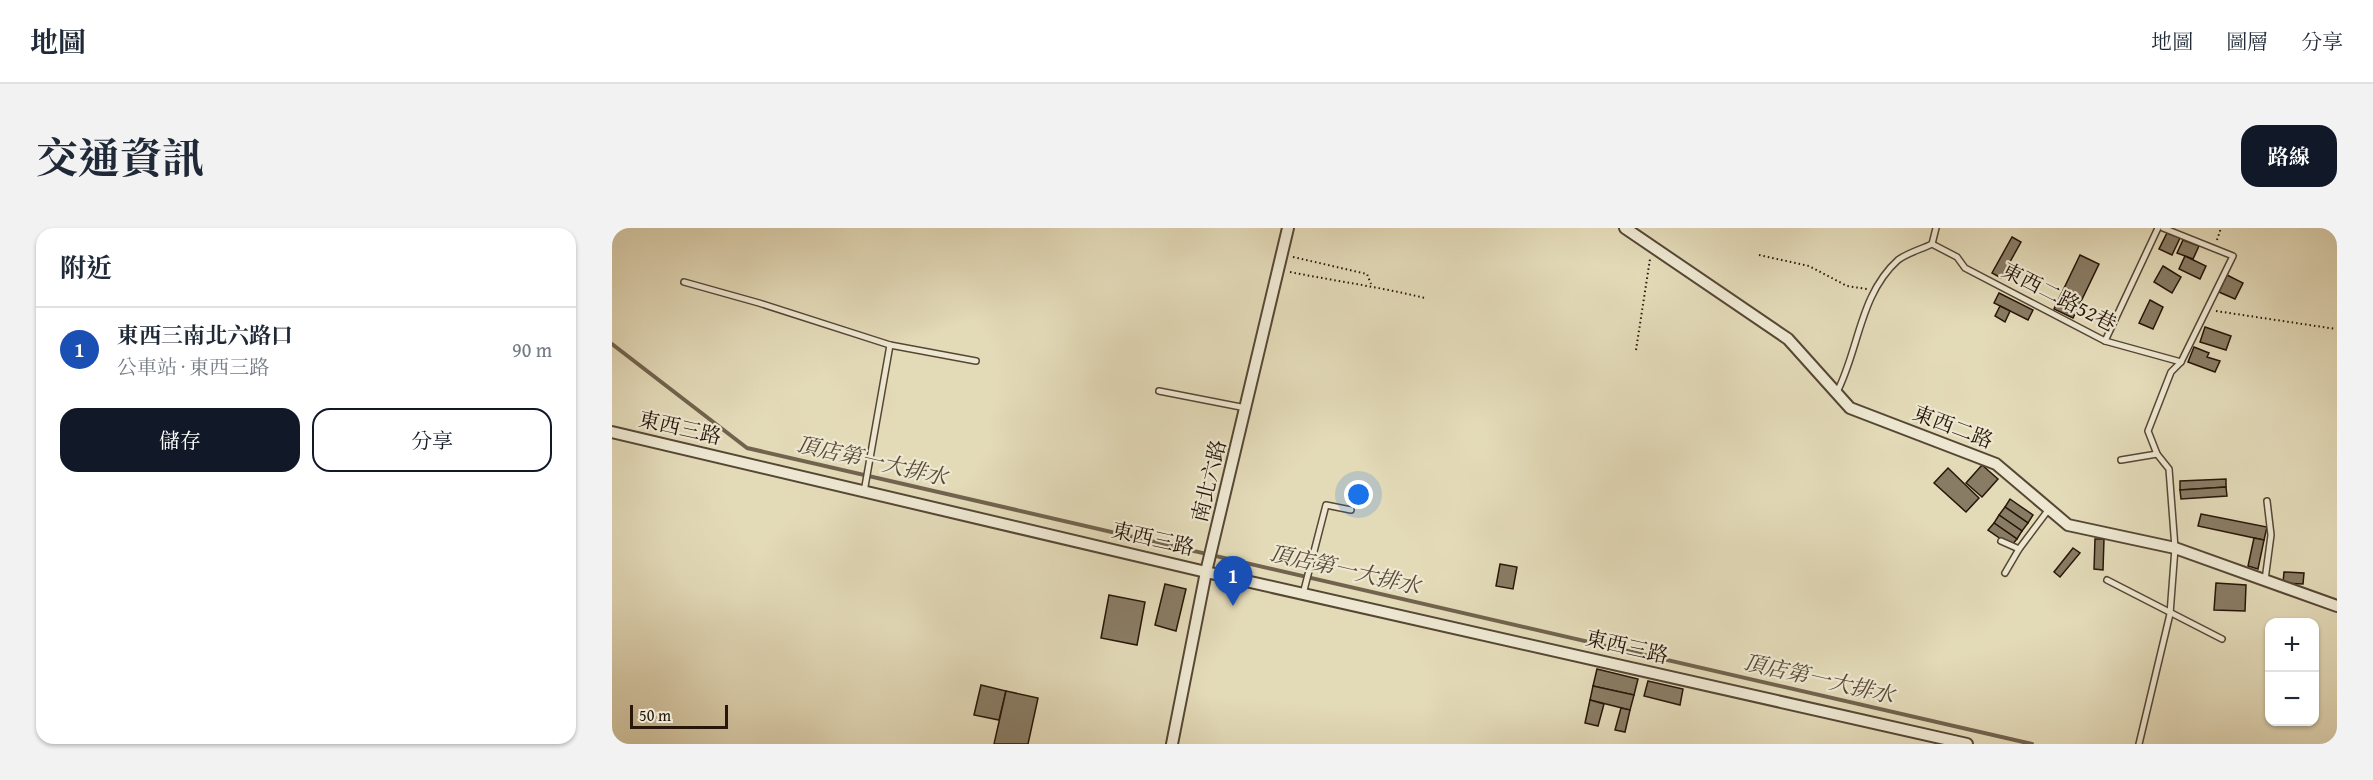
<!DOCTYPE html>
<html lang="zh-TW">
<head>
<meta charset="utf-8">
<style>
	body { margin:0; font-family:"Gentium Book Plus","Noto Serif TC",serif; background:#f2f2f3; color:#1f2937 }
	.controls { position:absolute; right:18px; bottom:18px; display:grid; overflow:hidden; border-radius:12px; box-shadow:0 2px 4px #0004 }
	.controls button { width:54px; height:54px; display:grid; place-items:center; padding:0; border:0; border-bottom:2px solid #e0e1e3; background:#fff; color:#1f2937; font:30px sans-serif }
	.scale { position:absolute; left:18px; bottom:15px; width:98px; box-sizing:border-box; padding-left:6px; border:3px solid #271609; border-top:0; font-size:16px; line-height:21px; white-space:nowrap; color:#271609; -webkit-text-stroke:4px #ede7d1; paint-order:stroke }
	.you { position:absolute; left:747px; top:267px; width:21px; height:21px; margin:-15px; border:4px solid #fff; border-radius:50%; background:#1a73e8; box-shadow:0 0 0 9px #1a73e833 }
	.badge { display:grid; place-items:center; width:39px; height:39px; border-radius:50%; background:#111827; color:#fff; font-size:20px; font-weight:700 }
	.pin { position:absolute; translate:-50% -50px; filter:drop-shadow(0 2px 3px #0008) }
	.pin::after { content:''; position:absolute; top:32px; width:21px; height:18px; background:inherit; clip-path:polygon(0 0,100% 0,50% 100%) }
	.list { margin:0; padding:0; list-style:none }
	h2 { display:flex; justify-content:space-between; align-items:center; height:78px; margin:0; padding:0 24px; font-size:26px }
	h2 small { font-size:20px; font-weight:400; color:#747a83 }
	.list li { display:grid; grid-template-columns:39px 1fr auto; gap:18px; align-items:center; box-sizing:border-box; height:84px; padding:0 24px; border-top:2px solid #e0e1e3 }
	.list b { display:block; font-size:22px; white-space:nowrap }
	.list p { margin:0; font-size:20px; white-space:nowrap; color:#747a83 }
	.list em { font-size:20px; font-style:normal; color:#747a83 }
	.actions { display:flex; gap:12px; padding:18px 24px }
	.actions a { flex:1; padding:14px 0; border:2px solid #111827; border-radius:18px; text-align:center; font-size:21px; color:#111827 }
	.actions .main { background:#111827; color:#fff }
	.map { position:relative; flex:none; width:1725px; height:516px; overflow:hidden; border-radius:18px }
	header { display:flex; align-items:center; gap:36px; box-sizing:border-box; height:84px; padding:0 30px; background:#fff; border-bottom:2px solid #e0e1e3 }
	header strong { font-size:28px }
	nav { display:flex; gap:33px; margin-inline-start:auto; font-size:21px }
	.intro { display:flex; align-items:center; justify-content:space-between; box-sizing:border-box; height:144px; padding:0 36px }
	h1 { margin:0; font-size:42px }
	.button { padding:15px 27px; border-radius:18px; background:#111827; color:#fff; font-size:21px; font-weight:700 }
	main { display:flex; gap:36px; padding:0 36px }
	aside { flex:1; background:#fff; border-radius:18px; box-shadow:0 2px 4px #0004 }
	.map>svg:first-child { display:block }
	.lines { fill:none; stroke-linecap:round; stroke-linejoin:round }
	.stream { stroke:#71634e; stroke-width:4 }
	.building { fill:#897c64; stroke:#271609; stroke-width:1.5 }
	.lane-casing { stroke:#564735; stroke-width:8 }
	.street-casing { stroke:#564735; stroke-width:14 }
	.path { stroke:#271609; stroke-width:2; stroke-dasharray:1.5 3; stroke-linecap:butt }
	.lane { stroke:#ede7d1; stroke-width:5 }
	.street { stroke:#ede7d1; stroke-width:10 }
	.labels { text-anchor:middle; stroke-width:4.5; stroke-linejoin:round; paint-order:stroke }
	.street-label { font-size:21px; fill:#271609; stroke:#ede7d1 }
	.water-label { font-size:22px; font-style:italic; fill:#594a37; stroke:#ede7d1 }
</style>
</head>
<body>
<header>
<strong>地圖</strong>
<nav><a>地圖</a><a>圖層</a><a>分享</a></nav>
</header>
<div class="intro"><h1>交通資訊</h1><a class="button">路線</a></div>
<main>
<aside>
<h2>附近<small></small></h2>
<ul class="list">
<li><span class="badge" style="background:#1a4fb4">1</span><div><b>東西三南北六路口</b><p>公車站 · 東西三路</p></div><em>90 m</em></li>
</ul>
<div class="actions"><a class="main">儲存</a><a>分享</a></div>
</aside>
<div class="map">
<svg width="1725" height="516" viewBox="0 0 1725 516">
	<rect width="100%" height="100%" fill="#e3dab8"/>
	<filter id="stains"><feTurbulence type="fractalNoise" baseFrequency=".00333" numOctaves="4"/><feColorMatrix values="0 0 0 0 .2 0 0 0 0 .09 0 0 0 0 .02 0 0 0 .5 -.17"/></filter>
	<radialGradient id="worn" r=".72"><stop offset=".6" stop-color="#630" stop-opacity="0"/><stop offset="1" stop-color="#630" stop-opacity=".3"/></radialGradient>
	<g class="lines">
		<polyline class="stream" points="0,116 135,220 1420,516"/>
	</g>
	<g class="building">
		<polygon points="1555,5 1568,10 1560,27 1547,21"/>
		<polygon points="1400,9 1409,14 1389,50 1380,45"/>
		<polygon points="1571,12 1587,18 1581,31 1565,25"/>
		<polygon points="1468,27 1487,36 1461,90 1442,81"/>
		<polygon points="1573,28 1594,38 1588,51 1567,41"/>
		<polygon points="1551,38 1569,49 1560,65 1542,54"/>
		<polygon points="1615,47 1631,55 1623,71 1607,64"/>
		<polygon points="1387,65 1421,82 1416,92 1382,75"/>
		<polygon points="1538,72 1551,79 1541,101 1527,95"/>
		<polygon points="1388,78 1398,83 1393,94 1383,88"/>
		<polygon points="1593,99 1619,108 1614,122 1588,114"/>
		<polygon points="1582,119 1597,125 1595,129 1608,133 1603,144 1576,134"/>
		<polygon points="1370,237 1386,251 1370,269 1354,255"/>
		<polygon points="1336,240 1367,270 1354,284 1322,255"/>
		<polygon points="1614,251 1614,259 1568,262 1568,253"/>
		<polygon points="1614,259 1615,268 1569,271 1568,262"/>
		<polygon points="1398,271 1421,287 1416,295 1393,279"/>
		<polygon points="1393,279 1416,295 1410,303 1387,287"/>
		<polygon points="1589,286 1655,299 1652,312 1586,298"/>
		<polygon points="1387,287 1410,303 1405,311 1382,295"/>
		<polygon points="1382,295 1405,311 1399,318 1376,302"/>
		<polygon points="1642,310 1652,312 1646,341 1636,338"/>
		<polygon points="1483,311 1492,311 1491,342 1482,341"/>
		<polygon points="1461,320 1468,325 1448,349 1442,344"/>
		<polygon points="888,336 905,339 901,361 884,358"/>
		<polygon points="1672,344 1692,345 1691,356 1671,355"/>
		<polygon points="1604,355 1634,357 1633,383 1602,382"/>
		<polygon points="553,356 574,361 564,403 543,397"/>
		<polygon points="497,367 533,374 525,417 489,410"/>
		<polygon points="985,441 1026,451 1022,467 981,458"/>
		<polygon points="1036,453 1071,461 1068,477 1032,468"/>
		<polygon points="369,457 394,463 387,492 362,487"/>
		<polygon points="981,458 1022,467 1018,482 978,472"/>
		<polygon points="394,463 426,470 416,516 382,516"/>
		<polygon points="978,472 992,476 986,498 973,495"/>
		<polygon points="1009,480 1018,482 1013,504 1003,502"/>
	</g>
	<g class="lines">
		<defs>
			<g id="lane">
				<polyline points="1320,16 1345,29 1353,40 1493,113 1569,134"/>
				<polyline points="72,54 147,75 278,117"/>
				<polyline points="1493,113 1546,0"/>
				<polyline points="547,163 634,180"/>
				<path d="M 1224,166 C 1247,123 1247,67 1286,32 C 1295,25 1310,21 1320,16 L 1324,0"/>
				<polyline points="1509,232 1545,226"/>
				<polyline points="252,264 278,117 364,133"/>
				<polyline points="1389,313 1407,321"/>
				<polyline points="1393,345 1407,321 1437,281"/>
				<polyline points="1495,352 1610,411"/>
				<polyline points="1653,352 1659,307 1655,273"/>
				<polyline points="691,366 714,277 739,282"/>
				<polyline points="1527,516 1558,386 1563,320 1557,241 1545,226 1536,203 1559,144 1569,134 1621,28 1551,0"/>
			</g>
			<g id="street">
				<polyline points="1013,0 1176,111 1238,180 1384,236 1456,297 1563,320 1725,378"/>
				<polyline points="0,204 594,344 1355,516"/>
				<polyline points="560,516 594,344 676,0"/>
			</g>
		</defs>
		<use href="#lane" class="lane-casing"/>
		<use href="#street" class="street-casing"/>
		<g class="path">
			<polyline points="1605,12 1609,0"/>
			<polyline points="1147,27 1197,38 1235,58 1255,61"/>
			<polyline points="681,29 755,46 759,56"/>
			<path d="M 678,44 C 723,53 768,59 813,70"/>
			<polyline points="1604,83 1724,101"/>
			<polyline points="1024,122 1038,31"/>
		</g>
		<use href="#lane" class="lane"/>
		<use href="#street" class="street"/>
	</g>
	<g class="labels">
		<g class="street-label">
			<text transform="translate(1447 69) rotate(27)" y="7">東西二路52巷</text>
			<text transform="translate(1341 199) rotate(21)" y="7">東西二路</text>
			<text transform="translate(68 200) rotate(13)" y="7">東西三路</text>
			<text transform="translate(597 253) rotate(-76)" y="7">南北六路</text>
			<text transform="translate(541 311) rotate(13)" y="7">東西三路</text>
			<text transform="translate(1015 419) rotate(13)" y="7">東西三路</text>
		</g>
		<g class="water-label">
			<text transform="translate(260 232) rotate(13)" y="8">頂店第一大排水</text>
			<text transform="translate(733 341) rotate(13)" y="8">頂店第一大排水</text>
			<text transform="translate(1207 450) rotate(13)" y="8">頂店第一大排水</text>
		</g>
	</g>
	<rect width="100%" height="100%" filter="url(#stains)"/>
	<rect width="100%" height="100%" fill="url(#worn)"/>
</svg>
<div class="controls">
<button>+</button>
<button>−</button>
</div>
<div class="scale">50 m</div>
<div class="you"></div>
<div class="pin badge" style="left:621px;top:378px;background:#1a4fb4">1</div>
</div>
</main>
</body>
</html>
